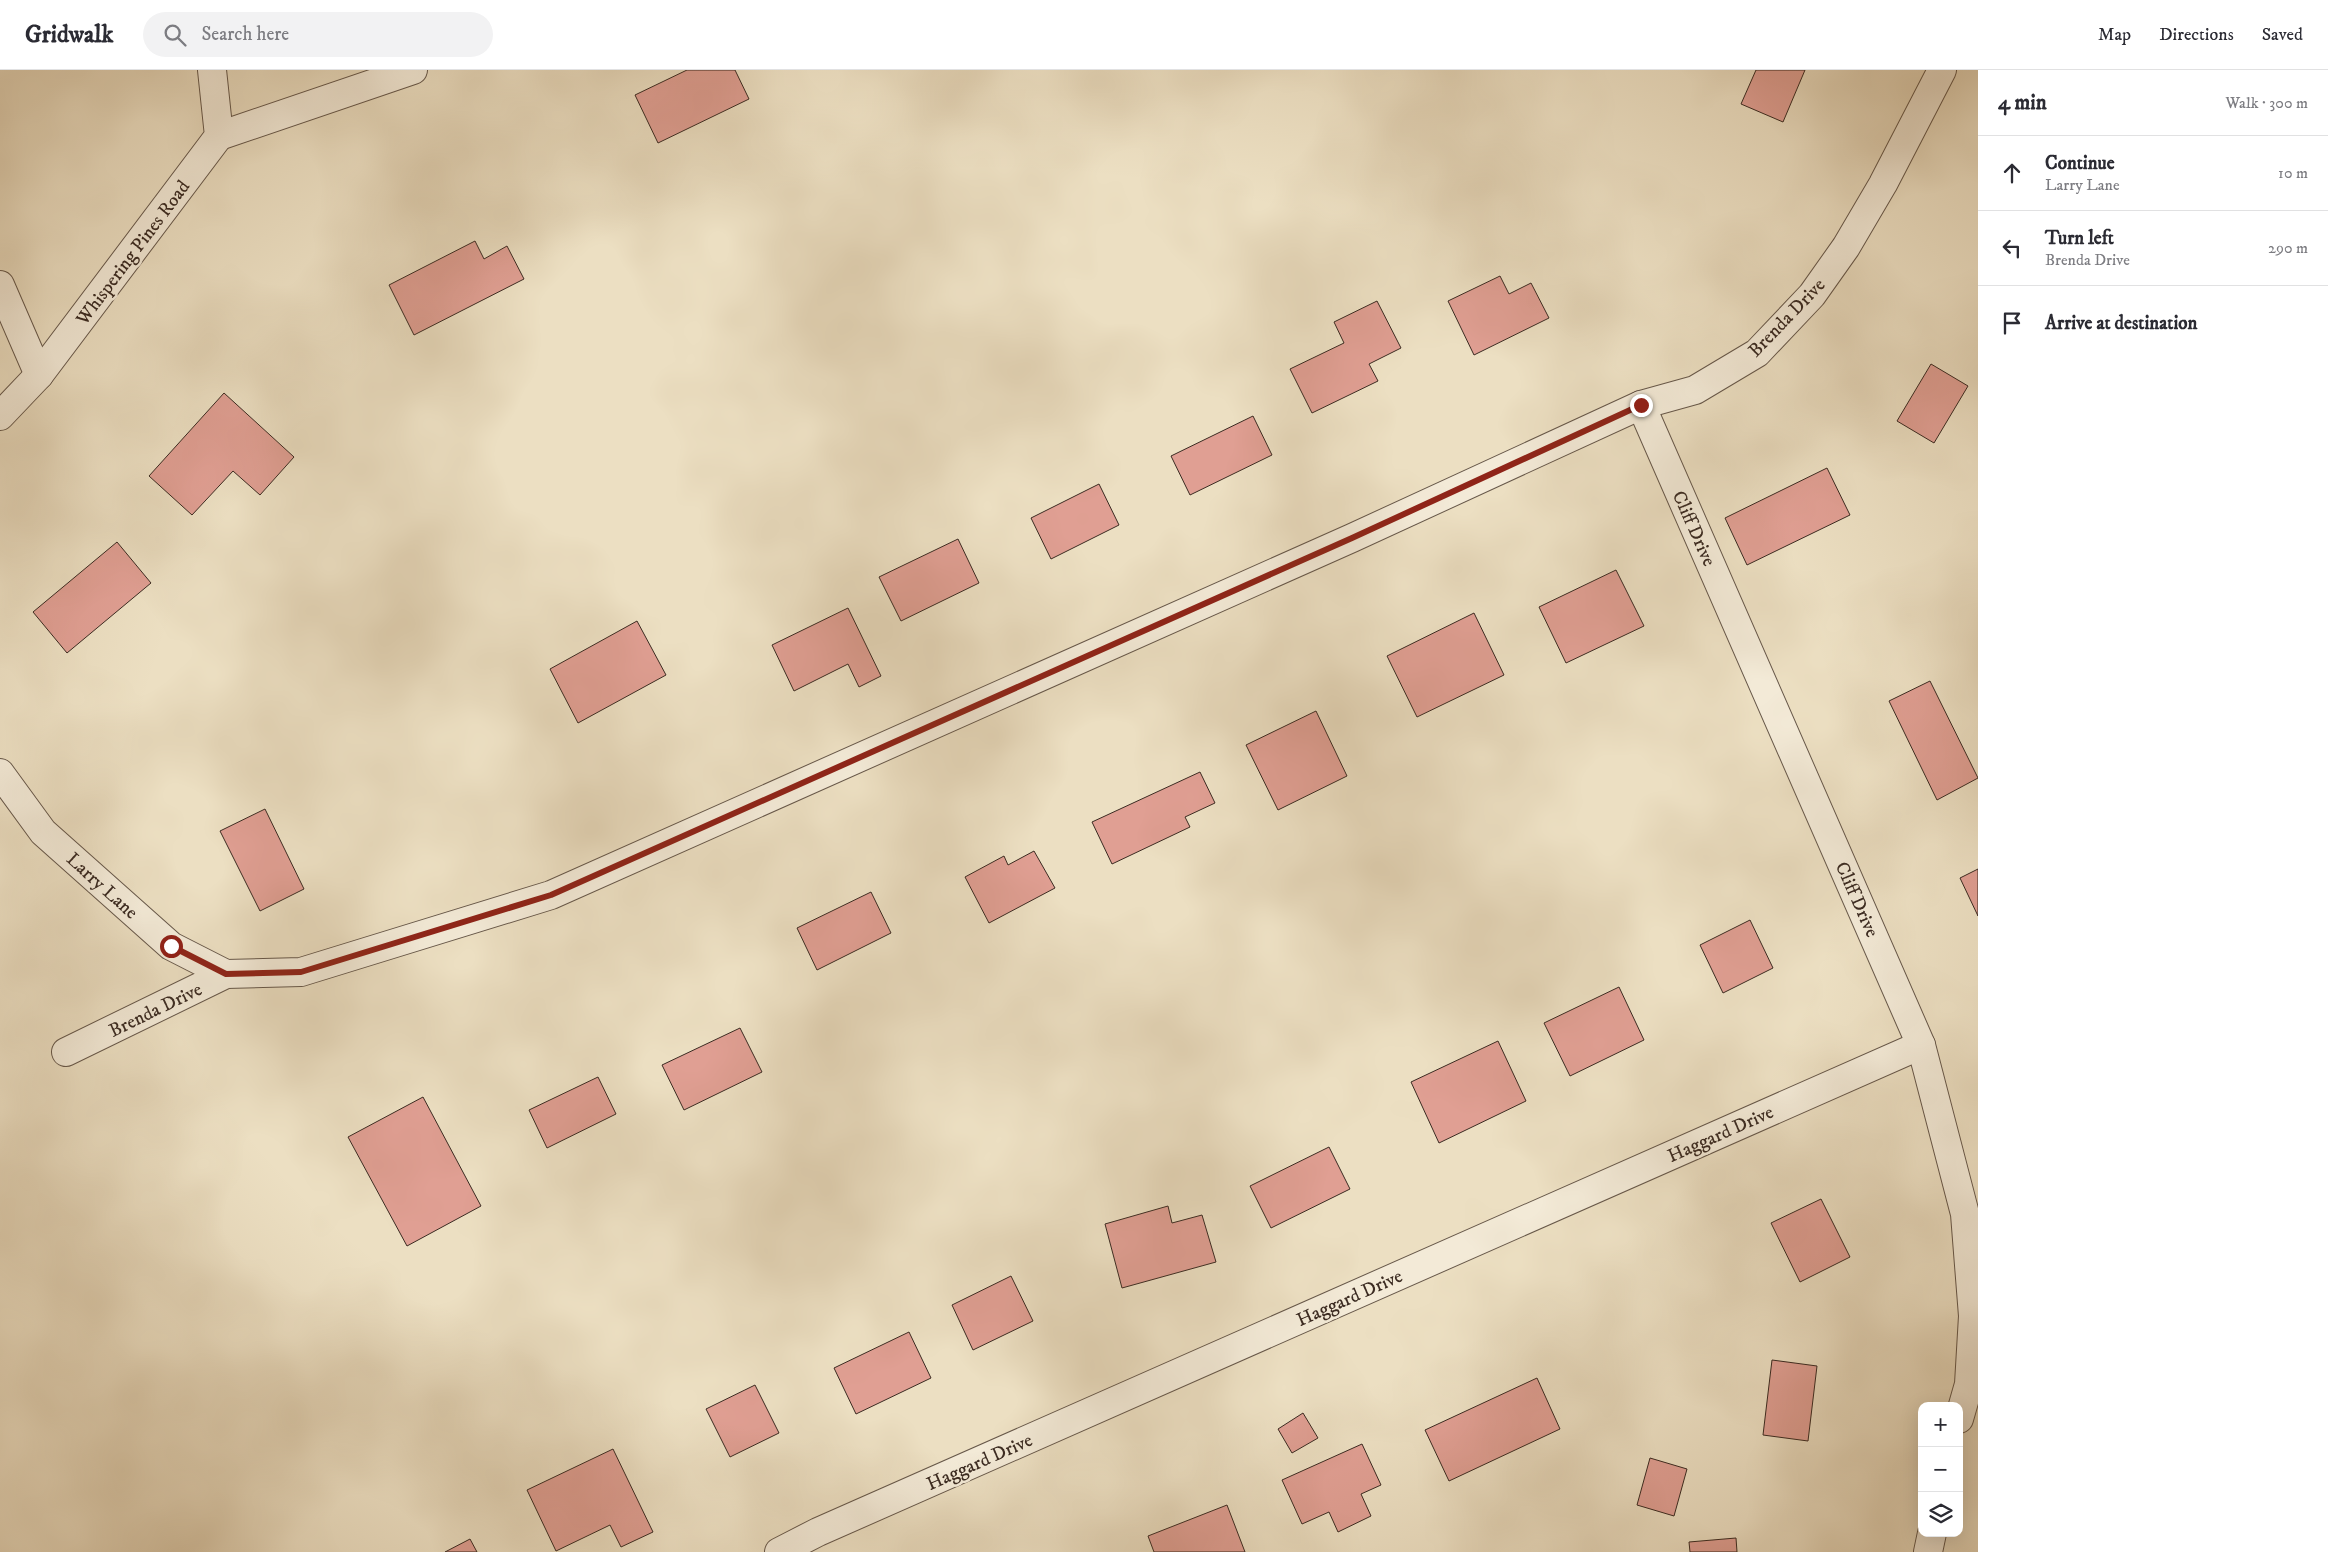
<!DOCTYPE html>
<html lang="en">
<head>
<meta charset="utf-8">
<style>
	body { margin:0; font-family:"IM FELL DW Pica",serif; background:#f2f2f3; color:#2b2b33 }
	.controls { position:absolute; right:15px; bottom:15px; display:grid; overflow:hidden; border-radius:10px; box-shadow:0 5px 20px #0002 }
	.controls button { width:45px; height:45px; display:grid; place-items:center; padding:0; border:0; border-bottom:1px solid #e1e1e2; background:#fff; color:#2b2b33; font:25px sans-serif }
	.stop { position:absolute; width:15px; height:15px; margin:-11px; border:4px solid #8f2418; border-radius:50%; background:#fff }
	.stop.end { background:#8f2418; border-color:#fff; box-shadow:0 1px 5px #0008 }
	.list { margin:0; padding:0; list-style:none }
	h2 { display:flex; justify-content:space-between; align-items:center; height:65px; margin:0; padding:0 20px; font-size:21px }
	h2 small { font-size:16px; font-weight:400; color:#7c7c81 }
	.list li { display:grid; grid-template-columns:32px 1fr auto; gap:15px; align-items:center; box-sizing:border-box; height:75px; padding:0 20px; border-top:1px solid #e1e1e2 }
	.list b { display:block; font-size:19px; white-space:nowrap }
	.list p { margin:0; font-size:16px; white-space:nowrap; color:#7c7c81 }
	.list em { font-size:16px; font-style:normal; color:#7c7c81 }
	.icon { flex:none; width:28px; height:28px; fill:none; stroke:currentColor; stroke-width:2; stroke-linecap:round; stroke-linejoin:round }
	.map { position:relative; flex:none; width:1978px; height:1482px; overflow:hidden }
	header { display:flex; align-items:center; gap:30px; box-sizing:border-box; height:70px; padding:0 25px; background:#fff; border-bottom:1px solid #e1e1e2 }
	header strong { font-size:24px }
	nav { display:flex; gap:28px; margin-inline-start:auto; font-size:18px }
	.search { width:350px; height:45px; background:#f2f2f3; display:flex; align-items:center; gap:12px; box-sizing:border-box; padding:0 18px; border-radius:28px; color:#7c7c81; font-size:19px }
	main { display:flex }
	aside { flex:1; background:#fff }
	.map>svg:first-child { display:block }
	.building { fill:#e09f93; stroke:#3b2b22 }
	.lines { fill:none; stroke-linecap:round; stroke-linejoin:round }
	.street-casing { stroke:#67584a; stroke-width:30 }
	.street { stroke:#f3ead7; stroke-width:28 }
	.route { stroke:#8f2418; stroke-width:6 }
	.labels { text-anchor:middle; stroke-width:5; stroke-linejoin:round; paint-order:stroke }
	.street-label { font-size:19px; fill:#3b2b22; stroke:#f3ead7 }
</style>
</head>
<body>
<header>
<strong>Gridwalk</strong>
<div class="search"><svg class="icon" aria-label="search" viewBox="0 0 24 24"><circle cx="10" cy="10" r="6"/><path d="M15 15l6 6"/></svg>Search here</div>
<nav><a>Map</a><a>Directions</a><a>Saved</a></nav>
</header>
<main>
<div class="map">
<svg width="1978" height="1482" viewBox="0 0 1978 1482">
	<rect width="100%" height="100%" fill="#ecdfc2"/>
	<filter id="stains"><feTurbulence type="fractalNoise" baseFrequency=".004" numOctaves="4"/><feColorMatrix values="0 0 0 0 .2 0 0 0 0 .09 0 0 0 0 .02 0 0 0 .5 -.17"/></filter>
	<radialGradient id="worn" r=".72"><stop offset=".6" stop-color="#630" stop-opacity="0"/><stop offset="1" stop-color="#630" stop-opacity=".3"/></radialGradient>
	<g class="building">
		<polygon points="687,0 735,0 749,29 658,73 635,25"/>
		<polygon points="1756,0 1805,0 1783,52 1741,34"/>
		<polygon points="475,171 484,189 507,176 524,209 414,265 389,215"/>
		<polygon points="1500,206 1509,224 1531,213 1549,248 1474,285 1448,231"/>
		<polygon points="1377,231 1401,278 1369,294 1378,311 1312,343 1290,299 1344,273 1334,252"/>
		<polygon points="1931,294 1968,316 1934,373 1897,351"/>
		<polygon points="224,323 294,387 260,425 233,401 192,445 149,406"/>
		<polygon points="1253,346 1272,385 1190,425 1171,386"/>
		<polygon points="1827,398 1850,445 1747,495 1725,448"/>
		<polygon points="1099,414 1119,455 1051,489 1031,448"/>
		<polygon points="958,469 979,513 901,551 879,507"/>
		<polygon points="117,472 151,513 67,583 33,542"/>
		<polygon points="1616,500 1644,556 1566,593 1539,537"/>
		<polygon points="848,538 881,606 859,617 848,594 794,621 772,575"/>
		<polygon points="1474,543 1504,605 1417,647 1387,586"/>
		<polygon points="637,551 666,605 578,653 550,599"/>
		<polygon points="1930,611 1978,708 1937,730 1889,631"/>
		<polygon points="1316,641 1347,706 1278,740 1246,675"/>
		<polygon points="1200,702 1215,733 1185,747 1190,757 1112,794 1092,752"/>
		<polygon points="265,739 304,819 260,841 220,761"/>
		<polygon points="1034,781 1055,818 989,853 965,807 1004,786 1008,795"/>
		<polygon points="1978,799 1978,846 1960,808"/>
		<polygon points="871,822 891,863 817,900 797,858"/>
		<polygon points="1750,850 1773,898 1723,923 1700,875"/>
		<polygon points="1619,917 1644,970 1570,1006 1544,953"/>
		<polygon points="740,958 762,1002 684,1040 662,995"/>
		<polygon points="1498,971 1526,1031 1439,1073 1411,1012"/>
		<polygon points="598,1007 616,1044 547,1078 529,1040"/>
		<polygon points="423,1027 481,1136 407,1176 348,1067"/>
		<polygon points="1329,1077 1350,1119 1271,1158 1250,1116"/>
		<polygon points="1821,1129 1850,1187 1800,1212 1771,1153"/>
		<polygon points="1168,1136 1172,1153 1202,1145 1216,1192 1122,1218 1105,1154"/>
		<polygon points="1011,1206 1033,1251 973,1280 952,1235"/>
		<polygon points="909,1262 931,1308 856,1344 834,1298"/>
		<polygon points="1772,1290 1817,1296 1808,1371 1763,1365"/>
		<polygon points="1537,1308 1560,1359 1449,1411 1425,1360"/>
		<polygon points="755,1315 779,1363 730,1387 706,1339"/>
		<polygon points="1303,1343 1318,1368 1292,1383 1278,1359"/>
		<polygon points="1362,1374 1381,1415 1361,1424 1371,1446 1338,1462 1329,1442 1302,1454 1282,1410"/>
		<polygon points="613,1379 653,1462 621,1477 610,1455 556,1481 527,1420"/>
		<polygon points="1650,1388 1687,1399 1674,1446 1637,1435"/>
		<polygon points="1227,1435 1245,1482 1154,1482 1148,1466"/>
		<polygon points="1736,1468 1737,1482 1690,1482 1689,1472"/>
		<polygon points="470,1469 477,1482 445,1482"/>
	</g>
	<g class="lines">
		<defs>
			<g id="street">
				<polyline points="219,66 413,0"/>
				<polyline points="0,215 39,305"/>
				<polyline points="1641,335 1921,975 1965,1144 1973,1246 1969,1314 1959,1349"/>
				<polyline points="0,346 39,305 219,66 212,0"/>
				<polyline points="0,703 43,762 171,876 226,904"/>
				<polyline points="66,982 226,904 301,902 551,825 1352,468 1641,335 1695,320 1757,283 1812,225 1846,177 1883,114 1942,0"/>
				<polyline points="779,1482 818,1462 1921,975"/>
				<polyline points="1928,1482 1932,1463"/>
			</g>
		</defs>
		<use href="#street" class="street-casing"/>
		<use href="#street" class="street"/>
	</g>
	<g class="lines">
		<polyline class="route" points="171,876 226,904 301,902 551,825 1352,468 1641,335"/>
	</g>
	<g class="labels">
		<g class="street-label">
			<text transform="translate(132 182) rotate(-53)" y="7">Whispering Pines Road</text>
			<text transform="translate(1786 247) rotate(-46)" y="7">Brenda Drive</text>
			<text transform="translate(1695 458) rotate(66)" y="7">Cliff Drive</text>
			<text transform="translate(103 815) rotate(42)" y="7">Larry Lane</text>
			<text transform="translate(1858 829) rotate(66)" y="7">Cliff Drive</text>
			<text transform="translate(155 939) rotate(-26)" y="7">Brenda Drive</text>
			<text transform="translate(1720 1063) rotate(-24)" y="7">Haggard Drive</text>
			<text transform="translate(1349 1227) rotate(-24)" y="7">Haggard Drive</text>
			<text transform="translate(979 1391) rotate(-24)" y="7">Haggard Drive</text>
		</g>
	</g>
	<rect width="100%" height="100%" filter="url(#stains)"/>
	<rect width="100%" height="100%" fill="url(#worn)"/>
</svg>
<div class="controls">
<button>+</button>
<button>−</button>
<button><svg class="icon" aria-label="layers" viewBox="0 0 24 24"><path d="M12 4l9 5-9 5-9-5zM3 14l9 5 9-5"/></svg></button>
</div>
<div class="stop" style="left:171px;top:876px"></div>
<div class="stop end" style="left:1641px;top:335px"></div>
</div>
<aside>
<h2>4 min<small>Walk · 300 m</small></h2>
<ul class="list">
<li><svg class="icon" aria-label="ahead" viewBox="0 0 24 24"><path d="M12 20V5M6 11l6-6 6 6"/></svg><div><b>Continue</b><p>Larry Lane</p></div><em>10 m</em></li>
<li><svg class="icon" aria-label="left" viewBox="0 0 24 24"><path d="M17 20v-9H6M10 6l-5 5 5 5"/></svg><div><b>Turn left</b><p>Brenda Drive</p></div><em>290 m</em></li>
<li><svg class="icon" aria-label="arrive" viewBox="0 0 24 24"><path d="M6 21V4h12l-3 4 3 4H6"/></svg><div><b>Arrive at destination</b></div></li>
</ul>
</aside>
</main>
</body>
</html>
